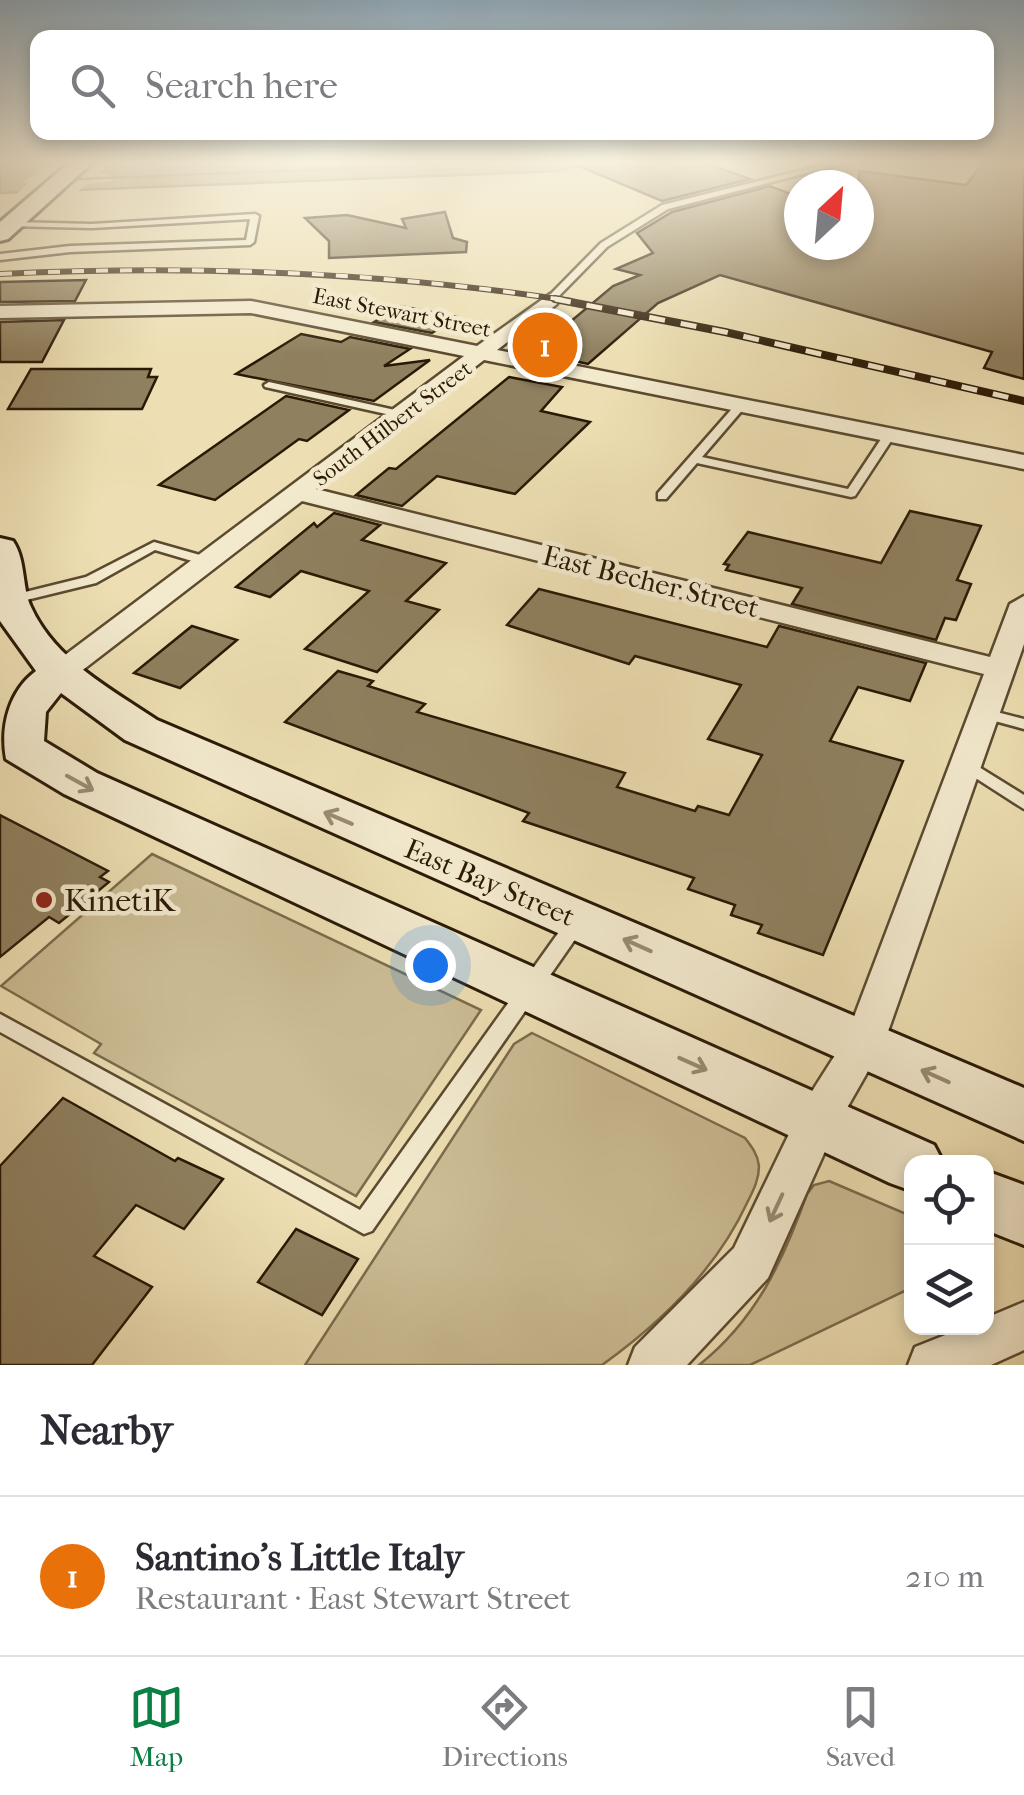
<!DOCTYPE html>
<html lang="en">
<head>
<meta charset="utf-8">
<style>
	body { margin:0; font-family:"IM FELL French Canon",serif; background:#f2f2f3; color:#2b2b33 }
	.controls { position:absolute; right:30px; bottom:30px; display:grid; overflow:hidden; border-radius:20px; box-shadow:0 5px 15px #0003 }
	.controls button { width:90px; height:90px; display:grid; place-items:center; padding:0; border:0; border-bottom:2px solid #e1e1e2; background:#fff; color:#2b2b33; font:50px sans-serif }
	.compass { position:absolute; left:784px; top:170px; width:90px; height:90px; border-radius:50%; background:#fff; box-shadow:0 5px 15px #0003; rotate:26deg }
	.you { position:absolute; left:430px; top:965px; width:35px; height:35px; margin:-25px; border:8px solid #fff; border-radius:50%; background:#1a73e8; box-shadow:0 0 0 15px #1a73e833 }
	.badge { display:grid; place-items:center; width:65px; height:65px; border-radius:50%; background:#0b8043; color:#fff; font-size:32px; font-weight:700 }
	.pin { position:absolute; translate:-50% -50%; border:5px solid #fff; box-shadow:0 2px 10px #0006 }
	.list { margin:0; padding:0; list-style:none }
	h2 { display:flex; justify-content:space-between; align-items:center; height:130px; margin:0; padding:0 40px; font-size:42px }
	h2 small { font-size:32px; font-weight:400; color:#7c7c81 }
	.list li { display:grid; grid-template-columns:65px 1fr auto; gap:30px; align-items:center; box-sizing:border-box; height:160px; padding:0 40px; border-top:2px solid #e1e1e2 }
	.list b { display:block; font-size:38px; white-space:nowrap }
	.list p { margin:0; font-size:32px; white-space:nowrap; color:#7c7c81 }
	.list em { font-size:32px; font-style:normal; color:#7c7c81 }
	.icon { flex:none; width:55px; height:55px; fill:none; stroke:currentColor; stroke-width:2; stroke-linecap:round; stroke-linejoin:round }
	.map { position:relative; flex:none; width:1024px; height:1365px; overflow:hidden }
	.search { position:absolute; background:#fff; box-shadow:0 5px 15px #0003; left:30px; right:30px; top:30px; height:110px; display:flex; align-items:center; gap:25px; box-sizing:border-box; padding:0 35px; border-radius:20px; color:#7c7c81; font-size:38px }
	.sheet { height:290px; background:#fff }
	nav { display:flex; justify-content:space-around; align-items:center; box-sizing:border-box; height:140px; border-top:2px solid #e1e1e2; background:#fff; font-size:28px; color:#7c7c81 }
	nav a { display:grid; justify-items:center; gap:5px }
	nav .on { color:#0b8043 }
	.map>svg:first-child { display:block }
	.green { fill:#ccbd95; stroke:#7b6b4d; stroke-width:2.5 }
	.water { fill:#ab9c78; stroke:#77684a; stroke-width:2.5 }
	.pier { fill:#eddfb3 }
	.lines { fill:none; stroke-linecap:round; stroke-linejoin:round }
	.shore { stroke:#6a5a3e; stroke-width:2.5 }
	.building { fill:#8f805f; stroke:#2a1905; stroke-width:2.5 }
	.service-casing { stroke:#5b4a30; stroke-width:5 }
	.minor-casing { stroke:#5b4a30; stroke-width:5 }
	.secondary-casing { stroke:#2a1905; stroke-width:6 }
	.service { fill:#f3eace; fill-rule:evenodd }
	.minor { fill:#f3eace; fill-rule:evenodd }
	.secondary { fill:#f3eace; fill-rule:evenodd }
	.rail-far1-casing { stroke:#2a1905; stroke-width:6 }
	.rail-casing { stroke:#2a1905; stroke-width:8 }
	.rail-far1 { stroke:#f3eace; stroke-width:4; stroke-dasharray:12; stroke-linecap:butt }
	.rail { stroke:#f3eace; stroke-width:5; stroke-dasharray:16; stroke-linecap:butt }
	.oneway { stroke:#998c74 }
	.poi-dot { fill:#8f2418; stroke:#f3eace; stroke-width:4 }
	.labels { text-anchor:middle; stroke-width:9; stroke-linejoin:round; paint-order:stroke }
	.far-street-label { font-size:22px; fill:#2a1905; stroke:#f3eace }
	.street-label { font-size:28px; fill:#2a1905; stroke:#f3eace }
	.near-poi-label { font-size:32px; fill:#2a1905; stroke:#f3eace; text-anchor:start }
</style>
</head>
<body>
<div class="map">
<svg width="1024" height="1365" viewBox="0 0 1024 1365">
	<rect width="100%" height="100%" fill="#eddfb3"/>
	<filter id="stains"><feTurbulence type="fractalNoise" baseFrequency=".002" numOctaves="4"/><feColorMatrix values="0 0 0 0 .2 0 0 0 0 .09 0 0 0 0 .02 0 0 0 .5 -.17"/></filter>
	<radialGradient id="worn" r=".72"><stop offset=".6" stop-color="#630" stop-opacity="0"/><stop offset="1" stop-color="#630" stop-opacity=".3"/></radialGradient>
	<g class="green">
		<polygon points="152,854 481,1010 356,1196 94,1053 101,1044 1,986"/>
		<path d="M 532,1033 L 745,1138 C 752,1147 758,1155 759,1166 C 759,1180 753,1191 747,1203 C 716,1270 662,1322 602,1365 L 305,1365 L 514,1044 Z"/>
		<path d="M 829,1181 L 911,1216 L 911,1288 L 750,1365 L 699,1365 C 756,1320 783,1261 807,1194 L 814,1185 Z"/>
	</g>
	<polygon class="water" points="0,162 595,162 558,171 0,193"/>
	<polygon class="pier" points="54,162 110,162 99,173 115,177 111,181 87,184 75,194 14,196 29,183 23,182"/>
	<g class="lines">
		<polyline class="shore" points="78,179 514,162"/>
	</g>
	<g class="building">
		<polygon points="569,162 703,162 750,179 662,201"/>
		<polygon points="984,162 1024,162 1024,379 984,368 992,352 720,275 658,303 588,364 534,352 613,286 640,275 616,269 653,253 637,233 672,212 770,186 799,197 799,245 859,245 859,171 966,185"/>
		<polygon points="445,212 453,238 467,242 466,252 329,258 329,241 305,218 347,215 406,228 402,219"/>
		<polygon points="86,280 75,301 0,302 0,282"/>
		<polygon points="400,306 456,317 432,333 374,322"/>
		<polygon points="64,320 42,362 0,362 0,322"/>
		<polygon points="301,334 341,342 350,337 410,349 384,366 430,360 374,401 236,374"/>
		<polygon points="31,369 151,369 148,377 157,377 142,409 8,409"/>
		<polygon points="509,377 562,387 541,411 590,422 515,494 437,476 402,506 356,495 389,468 396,469"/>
		<polygon points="286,396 349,410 307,441 299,439 215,500 159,485"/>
		<polygon points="910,511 981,526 957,580 971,584 956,620 945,618 936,640 792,604 802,588 726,570 729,565 724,564 748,532 881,563"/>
		<polygon points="334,513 380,525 362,540 446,563 406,601 439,610 377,672 305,649 369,591 301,571 270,597 236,587 314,523 317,527"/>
		<polygon points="539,589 767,647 779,626 926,663 910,701 858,687 830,741 903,761 823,955 758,933 762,925 731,915 735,905 688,889 694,878 523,821 529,813 285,722 338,671 373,681 368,686 425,704 417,712 625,773 617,787 695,811 698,806 729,815 762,755 708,739 741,685 635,656 629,664 507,625"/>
		<polygon points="192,626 237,640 180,688 134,673"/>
		<polygon points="0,815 108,871 100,877 109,882 59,923 49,917 0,957"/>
		<polygon points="63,1098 175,1161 178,1158 223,1179 184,1229 136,1205 94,1256 152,1287 92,1365 0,1365 0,1166"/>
		<polygon points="296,1229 358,1259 322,1315 258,1282"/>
	</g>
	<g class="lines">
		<defs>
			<g id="service">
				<polygon points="835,162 849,162 668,209 607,247 553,302 545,300 601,243 662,205"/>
				<polygon points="255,214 259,216 254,242 250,245 70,252 0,260 0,254 70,246 246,240 250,219 92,228 8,226 7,224 11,222 92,224"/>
				<polygon points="269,382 404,412 410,415 404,418 265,387 264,385"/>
				<polygon points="741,402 745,403 745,407 702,457 848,489 885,433 893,433 895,435 855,496 851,497 697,463 666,499 658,499 658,493 737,403"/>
				<polygon points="154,542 214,559 216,562 209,566 155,550 96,583 10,604 3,600 5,597 86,577"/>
				<polygon points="985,709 1024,719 1024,729 980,717 977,714"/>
				<polygon points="966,759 1024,795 1024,809 960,768 958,764 960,760"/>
				<polygon points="576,916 583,918 585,923 583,928 372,1231 364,1234 0,1032 0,1014 360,1210 569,918"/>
			</g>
			<g id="minor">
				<polygon points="550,294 559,300 557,304 497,350 1024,455 1024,469 484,360 316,489 990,657 1010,604 1024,596 1024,644 884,1043 835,1129 768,1278 687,1365 628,1365 635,1347 734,1248 802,1107 846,1038 984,674 302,501 71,679 49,679 45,673 49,667 464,356 251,313 0,318 0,306 251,301 477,346"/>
				<polygon points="1024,1302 1024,1350 991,1365 908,1365 915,1347 963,1328 986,1328 986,1318"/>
			</g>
			<g id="secondary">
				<polygon points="70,162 93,162 8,239 0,241 0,222"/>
				<path d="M 0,538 L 13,541 C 26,560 22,589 31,607 C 55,660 111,689 157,720 L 1024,1088 L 1024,1141 L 125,740 L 61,693 L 46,712 L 44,741 L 97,773 L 934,1145 L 943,1162 L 912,1162 L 912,1191 L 890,1183 L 64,794 L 6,759 C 0,727 9,691 36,671 L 0,621 Z"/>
				<polygon points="986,1171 1024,1185 1024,1245 986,1230"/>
			</g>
		</defs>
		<use href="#service" class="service-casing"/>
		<use href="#minor" class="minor-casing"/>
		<use href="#secondary" class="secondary-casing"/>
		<use href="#service" class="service"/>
		<use href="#minor" class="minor"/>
		<use href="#secondary" class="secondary"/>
		<defs>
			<path id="rail-far1" d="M 0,274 C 193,265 380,271 571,301"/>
			<polyline id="rail" points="555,299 725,332 1024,401"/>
		</defs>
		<use href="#rail-far1" class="rail-far1-casing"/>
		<use href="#rail" class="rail-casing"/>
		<use href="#rail-far1" class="rail-far1"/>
		<use href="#rail" class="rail"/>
	</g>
	<defs><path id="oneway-shaft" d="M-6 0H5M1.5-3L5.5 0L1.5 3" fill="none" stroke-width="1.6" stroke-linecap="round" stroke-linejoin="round" transform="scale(2.5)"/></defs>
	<g class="oneway">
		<use href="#oneway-shaft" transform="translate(80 783) rotate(29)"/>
		<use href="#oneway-shaft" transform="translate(338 818) rotate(-157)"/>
		<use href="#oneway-shaft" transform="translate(637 945) rotate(-156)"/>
		<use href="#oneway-shaft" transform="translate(693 1064) rotate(24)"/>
		<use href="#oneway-shaft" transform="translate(935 1076) rotate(-156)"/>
		<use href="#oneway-shaft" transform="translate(776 1208) rotate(115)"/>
	</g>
	<linearGradient id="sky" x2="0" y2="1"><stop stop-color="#8faabb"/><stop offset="0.46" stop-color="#f7f1dd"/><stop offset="1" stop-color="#f7f1dd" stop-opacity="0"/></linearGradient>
	<rect width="1024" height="354" fill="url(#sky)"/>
	<circle class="poi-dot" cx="44" cy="900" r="10"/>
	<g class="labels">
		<g class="far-street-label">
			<text transform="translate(402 312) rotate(11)" y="8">East Stewart Street</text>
			<text transform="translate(392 423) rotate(-37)" y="8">South Hilbert Street</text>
		</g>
		<g class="street-label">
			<text transform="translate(651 581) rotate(14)" y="10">East Becher Street</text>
			<text transform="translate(490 882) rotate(23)" y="10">East Bay Street</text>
		</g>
		<g class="near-poi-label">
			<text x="64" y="911">KinetiK</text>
		</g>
	</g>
	<rect width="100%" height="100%" filter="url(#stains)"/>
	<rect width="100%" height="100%" fill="url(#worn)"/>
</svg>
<div class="controls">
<button><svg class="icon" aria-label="locate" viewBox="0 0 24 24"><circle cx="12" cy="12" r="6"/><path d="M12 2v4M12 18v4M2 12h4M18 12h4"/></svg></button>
<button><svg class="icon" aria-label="layers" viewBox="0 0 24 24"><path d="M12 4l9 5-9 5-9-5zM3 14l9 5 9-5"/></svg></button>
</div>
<svg class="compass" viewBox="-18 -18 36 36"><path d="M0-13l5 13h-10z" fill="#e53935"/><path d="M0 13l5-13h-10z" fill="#7c7c81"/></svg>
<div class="you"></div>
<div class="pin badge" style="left:545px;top:345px;background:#e8710a">1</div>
<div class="search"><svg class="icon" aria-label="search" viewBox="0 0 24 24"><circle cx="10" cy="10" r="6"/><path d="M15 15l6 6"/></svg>Search here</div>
</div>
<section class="sheet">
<h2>Nearby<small></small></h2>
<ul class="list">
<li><span class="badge" style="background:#e8710a">1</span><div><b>Santino's Little Italy</b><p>Restaurant · East Stewart Street</p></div><em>210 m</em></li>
</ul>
</section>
<nav>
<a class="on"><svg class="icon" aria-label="map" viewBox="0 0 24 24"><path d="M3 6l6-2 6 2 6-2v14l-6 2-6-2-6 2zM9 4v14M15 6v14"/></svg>Map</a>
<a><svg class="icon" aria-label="directions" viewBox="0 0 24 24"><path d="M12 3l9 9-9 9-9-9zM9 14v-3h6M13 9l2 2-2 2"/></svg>Directions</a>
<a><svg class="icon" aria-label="saved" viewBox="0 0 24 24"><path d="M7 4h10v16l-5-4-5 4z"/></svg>Saved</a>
</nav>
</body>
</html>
